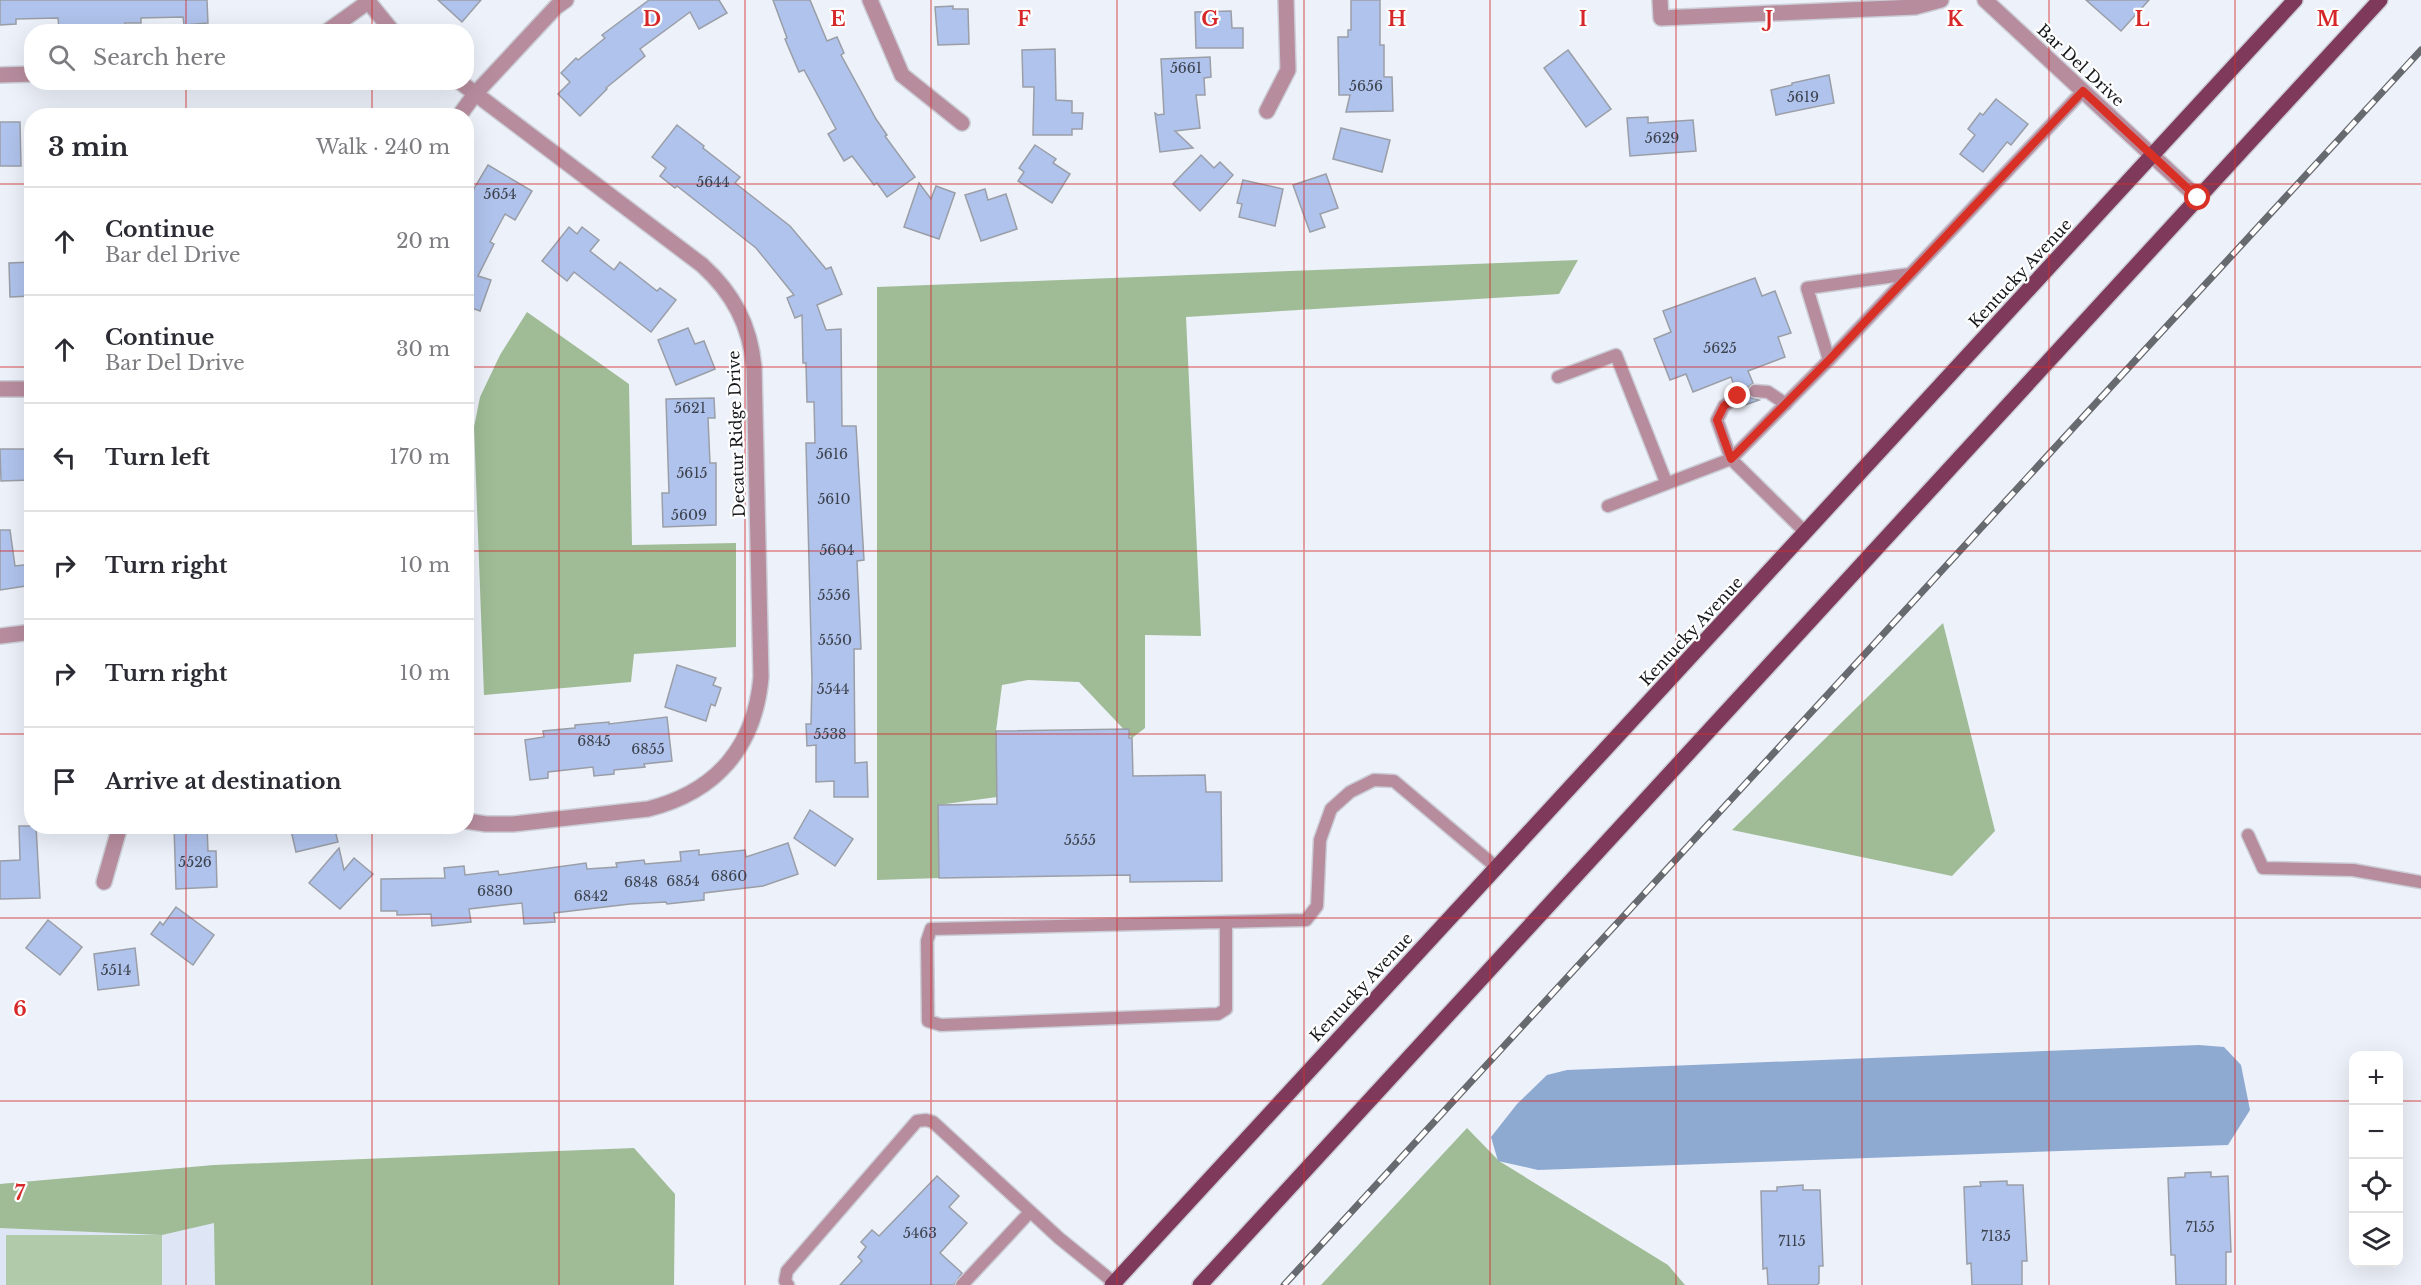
<!DOCTYPE html>
<html lang="en">
<head>
<meta charset="utf-8">
<style>
	body { margin:0; font-family:"Libre Baskerville",serif; background:#f2f2f3; color:#2b2b33 }
	.controls { position:absolute; right:18px; bottom:18px; display:grid; overflow:hidden; border-radius:12px; box-shadow:0 6px 24px #0002 }
	.controls button { width:54px; height:54px; display:grid; place-items:center; padding:0; border:0; border-bottom:2px solid #e1e1e2; background:#fff; color:#2b2b33; font:30px sans-serif }
	.stop { position:absolute; width:18px; height:18px; margin:-14px; border:4px solid #d93025; border-radius:50%; background:#fff }
	.stop.end { background:#d93025; border-color:#fff; box-shadow:0 2px 6px #0008 }
	.list { margin:0; padding:0; list-style:none }
	h2 { display:flex; justify-content:space-between; align-items:center; height:78px; margin:0; padding:0 24px; font-size:26px }
	h2 small { font-size:20px; font-weight:400; color:#7c7c81 }
	.list li { display:grid; grid-template-columns:39px 1fr auto; gap:18px; align-items:center; box-sizing:border-box; height:108px; padding:0 24px; border-top:2px solid #e1e1e2 }
	.list b { display:block; font-size:22px; white-space:nowrap }
	.list p { margin:0; font-size:20px; white-space:nowrap; color:#7c7c81 }
	.list em { font-size:20px; font-style:normal; color:#7c7c81 }
	.icon { flex:none; width:33px; height:33px; fill:none; stroke:currentColor; stroke-width:2; stroke-linecap:round; stroke-linejoin:round }
	.map { position:relative; flex:none; width:2421px; height:1285px; overflow:hidden }
	.search { position:absolute; background:#fff; box-shadow:0 6px 24px #0002; left:24px; top:24px; width:450px; height:66px; display:flex; align-items:center; gap:15px; box-sizing:border-box; padding:0 21px; border-radius:24px; color:#7c7c81; font-size:22px }
	.panel { position:absolute; background:#fff; box-shadow:0 6px 24px #0002; left:24px; top:108px; width:450px; height:726px; border-radius:24px }
	.map>svg:first-child { display:block }
	.built { fill:#dee5f5 }
	.green { fill:#b1cbaa }
	.forest { fill:#9fbc96 }
	.water { fill:#8faad0 }
	.building { fill:#b0c3ec; stroke:#9a9ea7; stroke-width:1.5 }
	.lines { fill:none; stroke-linecap:round; stroke-linejoin:round }
	.service-casing { stroke:#cbced6; stroke-width:15 }
	.minor-casing { stroke:#cbced6; stroke-width:18 }
	.primary-casing { stroke:#cbced6; stroke-width:18 }
	.service { stroke:#b78d9e; stroke-width:12 }
	.minor { stroke:#b78d9e; stroke-width:15 }
	.primary { stroke:#7f3a5b; stroke-width:15 }
	.rail-casing { stroke:#676a6f; stroke-width:7 }
	.rail { stroke:#fff; stroke-width:4.5; stroke-dasharray:14; stroke-linecap:butt }
	.route { stroke:#d93025; stroke-width:8 }
	.grid { fill:none; stroke:#d62828; stroke-width:1.5; stroke-opacity:0.55 }
	.labels { text-anchor:middle; stroke-width:4.5; stroke-linejoin:round; paint-order:stroke }
	.number-label { font-size:14px; fill:#3c424e }
	.street-label { font-size:16px; fill:#16171a; stroke:#fff }
	.grid-label { font-size:20px; text-anchor:middle; font-weight:bold; fill:#d62828; stroke:#fff; stroke-width:4.5; stroke-linejoin:round; paint-order:stroke }
</style>
</head>
<body>
<div class="map">
<svg width="2421" height="1285" viewBox="0 0 2421 1285">
	<rect width="100%" height="100%" fill="#edf1fa"/>
	<polygon class="built" points="214,1165 215,1285 0,1285 0,1184"/>
	<rect class="green" x="6" y="1235" width="156" height="50"/>
	<g class="forest">
		<polygon points="1578,260 1559,294 1186,317 1201,636 1145,635 1145,728 1132,738 1079,682 1028,680 1002,685 996,731 997,797 938,805 939,878 877,880 877,287"/>
		<polygon points="527,312 629,384 632,545 736,543 736,647 634,654 631,682 484,695 474,427 480,397 500,355"/>
		<polygon points="1943,623 1995,831 1952,876 1732,830"/>
		<polygon points="1467,1128 1499,1161 1668,1265 1685,1285 1321,1285"/>
		<polygon points="634,1148 675,1194 674,1285 215,1285 214,1223 162,1235 0,1228 0,1184 214,1165"/>
	</g>
	<polygon class="water" points="2199,1045 2224,1047 2241,1065 2250,1110 2228,1145 1538,1170 1498,1161 1491,1137 1517,1104 1547,1075 1567,1070"/>
	<g class="building">
		<polygon points="0,0 207,0 208,23 184,25 183,17 141,18 141,23 125,23 125,29 59,29 58,18 16,19 16,24 0,25"/>
		<polygon points="438,0 481,0 462,22"/>
		<polygon points="649,0 719,0 727,13 699,29 690,12 640,49 645,56 606,88 607,89 580,116 558,94 570,82 561,73 576,58 578,60 605,38 602,35"/>
		<polygon points="773,0 810,0 827,41 837,37 844,53 841,55 876,119 887,135 885,136 915,177 887,197 877,183 874,185 852,156 844,161 828,134 836,129 804,70 799,72 785,39 787,38"/>
		<polygon points="1351,0 1380,0 1380,45 1384,45 1384,77 1392,77 1393,111 1346,112 1350,95 1339,95 1338,37 1348,37 1348,30 1351,30"/>
		<polygon points="2086,0 2149,0 2121,31"/>
		<polygon points="953,6 953,9 968,9 969,44 938,45 935,7"/>
		<polygon points="1231,11 1232,28 1243,28 1243,48 1196,48 1195,12"/>
		<polygon points="1055,49 1056,100 1072,101 1072,113 1083,113 1082,129 1072,129 1072,135 1033,135 1034,87 1023,87 1022,50"/>
		<polygon points="1568,50 1611,109 1586,127 1544,68"/>
		<polygon points="1210,57 1211,77 1204,78 1205,95 1196,95 1200,128 1175,131 1193,148 1160,152 1155,113 1158,115 1164,114 1161,59"/>
		<polygon points="1829,75 1834,103 1776,115 1771,90 1792,85 1792,83"/>
		<polygon points="1996,99 2028,124 2011,145 2007,142 1983,172 1960,154 1975,135 1968,129 1980,113 1983,115"/>
		<polygon points="1648,117 1648,123 1693,120 1696,151 1630,156 1627,118"/>
		<polygon points="0,122 20,122 21,166 0,166"/>
		<polygon points="677,125 704,146 703,148 740,177 735,183 790,226 826,269 831,267 842,294 817,305 826,330 841,329 842,426 856,426 864,560 857,561 861,649 854,649 855,763 867,762 868,797 834,797 834,781 816,782 816,745 807,746 806,724 811,724 812,680 806,443 815,443 814,402 807,402 806,363 803,363 802,315 795,318 787,298 794,295 756,248 677,186 675,188 660,176 666,168 652,157"/>
		<polygon points="1341,128 1390,140 1382,172 1333,159"/>
		<polygon points="1035,145 1056,159 1053,163 1070,174 1052,203 1018,181 1024,172 1019,168"/>
		<polygon points="1201,155 1214,168 1220,162 1233,175 1200,211 1173,184"/>
		<polygon points="488,165 532,191 515,220 505,214 490,242 494,244 478,276 491,280 480,311 466,306 466,202"/>
		<polygon points="1326,174 1338,208 1320,214 1325,227 1310,232 1293,185"/>
		<polygon points="1243,180 1283,189 1275,226 1239,217 1242,204 1237,203"/>
		<polygon points="919,183 931,199 936,186 955,193 939,239 904,227"/>
		<polygon points="985,189 988,200 1006,194 1017,229 981,241 965,195"/>
		<polygon points="569,227 577,234 582,227 599,240 590,251 614,270 620,262 657,291 660,288 676,300 651,332 574,272 567,281 542,261"/>
		<polygon points="32,262 32,296 10,297 9,263"/>
		<polygon points="1755,278 1762,296 1775,291 1791,333 1778,337 1785,357 1748,371 1753,383 1748,387 1747,394 1751,398 1759,400 1742,406 1746,395 1742,389 1735,388 1731,377 1693,392 1686,374 1670,380 1654,339 1671,332 1663,311"/>
		<polygon points="688,328 695,344 704,341 715,369 676,385 658,340"/>
		<polygon points="714,398 715,418 708,418 710,463 716,463 716,525 663,527 662,493 669,493 666,399"/>
		<polygon points="0,449 32,449 32,480 1,481"/>
		<polygon points="0,530 10,530 15,566 32,564 32,585 0,590"/>
		<polygon points="677,665 716,678 713,685 721,688 715,706 711,704 706,721 665,707"/>
		<polygon points="667,717 672,761 644,764 645,767 614,770 614,774 594,776 593,767 548,772 548,778 530,780 525,740 544,737 543,731 575,728 575,725 609,722 609,724"/>
		<polygon points="1129,729 1129,738 1132,738 1133,776 1205,775 1206,792 1221,792 1222,881 1130,882 1130,875 939,878 938,805 997,804 996,731"/>
		<polygon points="810,810 853,839 835,866 794,838"/>
		<polygon points="19,826 36,826 40,898 0,899 0,861 20,860"/>
		<polygon points="174,826 207,826 208,851 216,851 217,887 176,889"/>
		<polygon points="290,826 334,826 338,842 296,852"/>
		<polygon points="788,843 798,874 763,886 704,893 704,900 667,904 666,902 630,904 554,913 555,922 524,924 522,903 469,909 471,922 432,926 431,914 397,915 397,911 381,911 381,879 445,878 444,868 464,866 465,875 498,871 499,875 586,863 587,869 617,867 616,863 644,860 645,864 681,861 680,852 699,850 699,855 745,850 746,857"/>
		<polygon points="339,848 344,870 354,858 373,874 340,909 309,883"/>
		<polygon points="176,907 214,935 193,965 151,934 160,922 163,925"/>
		<polygon points="48,920 82,947 60,975 26,948"/>
		<polygon points="135,948 139,985 98,990 94,954"/>
		<polygon points="2211,1172 2211,1177 2228,1176 2231,1252 2226,1252 2226,1285 2176,1285 2175,1255 2171,1255 2168,1178 2185,1177 2185,1173"/>
		<polygon points="937,1176 959,1196 949,1207 967,1223 940,1253 962,1273 954,1285 840,1285 862,1261 858,1257 866,1247 861,1242 872,1230 879,1236"/>
		<polygon points="2007,1181 2007,1185 2023,1185 2027,1261 2022,1261 2022,1285 1972,1285 1971,1263 1967,1264 1964,1187 1981,1186 1980,1182"/>
		<polygon points="1803,1185 1803,1190 1820,1190 1823,1266 1819,1266 1819,1283 1817,1285 1768,1285 1767,1268 1763,1269 1761,1191 1777,1191 1777,1187"/>
	</g>
	<g class="lines">
		<defs>
			<g id="service">
				<polyline points="1829,360 1807,288 1910,274"/>
				<polyline points="1558,377 1616,355 1666,482"/>
				<polyline points="1755,391 1768,392 1786,404"/>
				<polyline points="1608,506 1731,459 1717,420 1724,406 1738,396"/>
				<polyline points="1806,533 1731,459 1829,360 2083,91"/>
				<polyline points="2248,835 2263,868 2353,870 2421,882"/>
				<polyline points="1226,922 1226,1009 1218,1014 941,1025 928,1021 927,941 931,929 1306,920 1317,906 1320,840 1331,809 1350,792 1374,780 1394,781 1496,867"/>
				<polyline points="788,1285 785,1281 787,1271 917,1121 926,1120 933,1122 1059,1238 1117,1285"/>
				<polyline points="962,1285 1030,1212"/>
			</g>
			<g id="minor">
				<polyline points="367,0 393,32"/>
				<polyline points="870,0 902,75 962,123"/>
				<polyline points="1660,0 1661,18 1915,7 1941,0"/>
				<polyline points="1985,0 2198,198"/>
				<polyline points="326,32 368,2"/>
				<polyline points="0,75 32,74"/>
				<path d="M 460,82 L 702,265 C 733,293 750,325 754,367 L 761,677 C 755,747 716,792 648,809 L 513,824 L 486,824 L 466,821"/>
				<polyline points="1267,111 1288,70 1286,0"/>
				<polyline points="459,116 475,94 556,7 566,0"/>
				<polyline points="0,389 32,389"/>
				<polyline points="0,636 32,632"/>
				<polyline points="104,882 120,826"/>
			</g>
			<g id="primary">
				<polyline points="1112,1285 2295,0"/>
				<polyline points="1200,1285 2380,0"/>
			</g>
		</defs>
		<use href="#service" class="service-casing"/>
		<use href="#minor" class="minor-casing"/>
		<use href="#primary" class="primary-casing"/>
		<use href="#service" class="service"/>
		<use href="#minor" class="minor"/>
		<use href="#primary" class="primary"/>
		<defs>
			<polyline id="rail" points="1284,1285 2421,50"/>
		</defs>
		<use href="#rail" class="rail-casing"/>
		<use href="#rail" class="rail"/>
	</g>
	<g class="lines">
		<polyline class="route" points="1738,396 1724,406 1717,420 1731,459 1829,360 2083,91 2198,198"/>
	</g>
	<path class="grid" d="M 186,0 L 186,32M 372,0 L 372,32M 559,0 L 559,1285M 745,0 L 745,1285M 931,0 L 931,1285M 1117,0 L 1117,1285M 1304,0 L 1304,1285M 1490,0 L 1490,1285M 1676,0 L 1676,1285M 1862,0 L 1862,1285M 2049,0 L 2049,1285M 2235,0 L 2235,1285M 186,82 L 186,116M 372,82 L 372,116M 0,184 L 32,184M 466,184 L 2421,184M 0,367 L 32,367M 466,367 L 2421,367M 0,551 L 32,551M 466,551 L 2421,551M 0,734 L 32,734M 466,734 L 2421,734M 186,826 L 186,1285M 372,826 L 372,1285M 0,918 L 2421,918M 0,1101 L 2354,1101M 2398,1101 L 2421,1101"/>
	<g class="labels">
		<g class="number-label">
			<text x="1186" y="73">5661</text>
			<text x="1366" y="91">5656</text>
			<text x="1803" y="102">5619</text>
			<text x="1662" y="143">5629</text>
			<text x="713" y="187">5644</text>
			<text x="500" y="199">5654</text>
			<text x="1720" y="353">5625</text>
			<text x="690" y="413">5621</text>
			<text x="832" y="459">5616</text>
			<text x="692" y="478">5615</text>
			<text x="834" y="504">5610</text>
			<text x="689" y="520">5609</text>
			<text x="837" y="555">5604</text>
			<text x="834" y="600">5556</text>
			<text x="835" y="645">5550</text>
			<text x="833" y="694">5544</text>
			<text x="830" y="739">5538</text>
			<text x="594" y="746">6845</text>
			<text x="648" y="754">6855</text>
			<text x="1080" y="845">5555</text>
			<text x="195" y="867">5526</text>
			<text x="729" y="881">6860</text>
			<text x="683" y="886">6854</text>
			<text x="641" y="887">6848</text>
			<text x="495" y="896">6830</text>
			<text x="591" y="901">6842</text>
			<text x="116" y="975">5514</text>
			<text x="2200" y="1232">7155</text>
			<text x="920" y="1238">5463</text>
			<text x="1996" y="1241">7135</text>
			<text x="1792" y="1246">7115</text>
		</g>
		<g class="street-label">
			<text transform="translate(2081 65) rotate(43)" y="6">Bar Del Drive</text>
			<text transform="translate(2020 273) rotate(-47)" y="6">Kentucky Avenue</text>
			<text transform="translate(736 434) rotate(-92)" y="6">Decatur Ridge Drive</text>
			<text transform="translate(1691 631) rotate(-47)" y="6">Kentucky Avenue</text>
			<text transform="translate(1361 987) rotate(-47)" y="6">Kentucky Avenue</text>
		</g>
	</g>
	<g class="grid-label">
		<text x="652" y="26">D</text>
		<text x="838" y="26">E</text>
		<text x="1024" y="26">F</text>
		<text x="1210" y="26">G</text>
		<text x="1397" y="26">H</text>
		<text x="1583" y="26">I</text>
		<text x="1769" y="26">J</text>
		<text x="1955" y="26">K</text>
		<text x="2142" y="26">L</text>
		<text x="2328" y="26">M</text>
		<text x="20" y="1016">6</text>
		<text x="20" y="1200">7</text>
	</g>
</svg>
<div class="controls">
<button>+</button>
<button>−</button>
<button><svg class="icon" aria-label="locate" viewBox="0 0 24 24"><circle cx="12" cy="12" r="6"/><path d="M12 2v4M12 18v4M2 12h4M18 12h4"/></svg></button>
<button><svg class="icon" aria-label="layers" viewBox="0 0 24 24"><path d="M12 4l9 5-9 5-9-5zM3 14l9 5 9-5"/></svg></button>
</div>
<div class="stop" style="left:2198px;top:198px"></div>
<div class="stop end" style="left:1738px;top:396px"></div>
<div class="search"><svg class="icon" aria-label="search" viewBox="0 0 24 24"><circle cx="10" cy="10" r="6"/><path d="M15 15l6 6"/></svg>Search here</div>
<section class="panel">
<h2>3 min<small>Walk · 240 m</small></h2>
<ul class="list">
<li><svg class="icon" aria-label="ahead" viewBox="0 0 24 24"><path d="M12 20V5M6 11l6-6 6 6"/></svg><div><b>Continue</b><p>Bar del Drive</p></div><em>20 m</em></li>
<li><svg class="icon" aria-label="ahead" viewBox="0 0 24 24"><path d="M12 20V5M6 11l6-6 6 6"/></svg><div><b>Continue</b><p>Bar Del Drive</p></div><em>30 m</em></li>
<li><svg class="icon" aria-label="left" viewBox="0 0 24 24"><path d="M17 20v-9H6M10 6l-5 5 5 5"/></svg><div><b>Turn left</b></div><em>170 m</em></li>
<li><svg class="icon" aria-label="right" viewBox="0 0 24 24"><path d="M7 20v-9h11M14 6l5 5-5 5"/></svg><div><b>Turn right</b></div><em>10 m</em></li>
<li><svg class="icon" aria-label="right" viewBox="0 0 24 24"><path d="M7 20v-9h11M14 6l5 5-5 5"/></svg><div><b>Turn right</b></div><em>10 m</em></li>
<li><svg class="icon" aria-label="arrive" viewBox="0 0 24 24"><path d="M6 21V4h12l-3 4 3 4H6"/></svg><div><b>Arrive at destination</b></div></li>
</ul>
</section>
</div>
</body>
</html>
